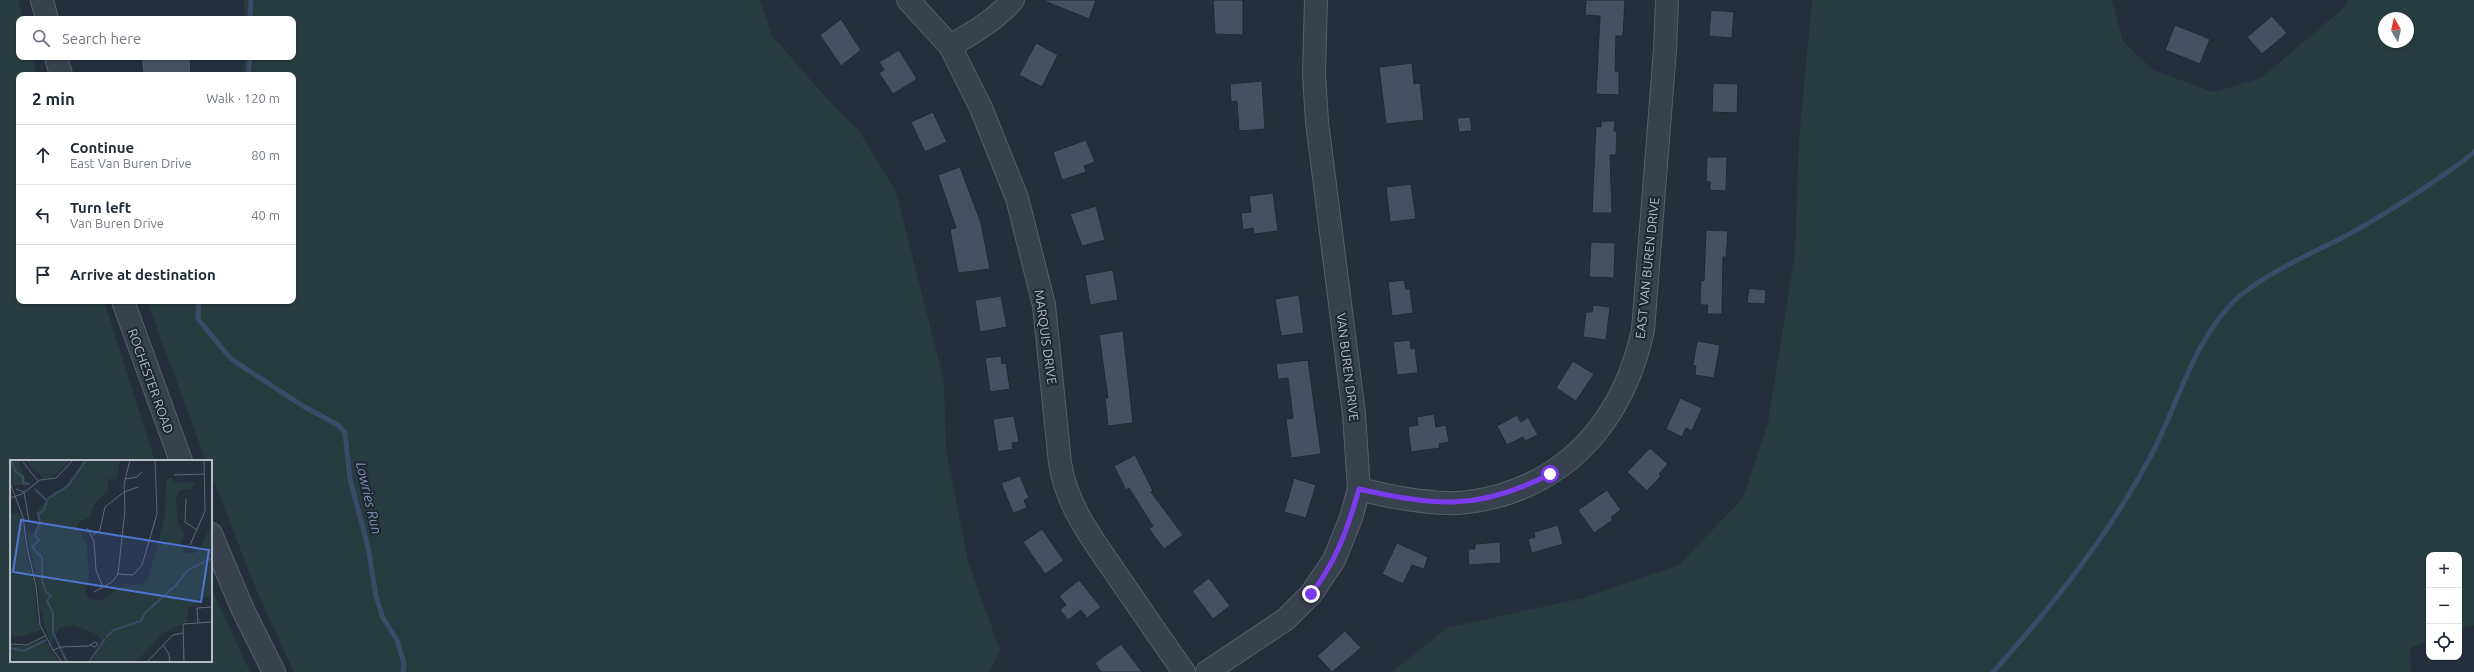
<!DOCTYPE html>
<html lang="en">
<head>
<meta charset="utf-8">
<style>
	body { margin:0; font-family:Ubuntu,sans-serif; background:#f2f2f3; color:#1f2937 }
	.controls { position:absolute; right:12px; bottom:12px; display:grid; overflow:hidden; border-radius:8px; box-shadow:0 1px 3px #0004 }
	.controls button { width:36px; height:36px; display:grid; place-items:center; padding:0; border:0; border-bottom:1px solid #e0e1e3; background:#fff; color:#1f2937; font:20px sans-serif }
	.compass { position:absolute; left:2378px; top:12px; width:36px; height:36px; border-radius:50%; background:#fff; box-shadow:0 1px 3px #0004; rotate:351deg }
	.stop { position:absolute; width:12px; height:12px; margin:-9px; border:3px solid #7c3aed; border-radius:50%; background:#fff }
	.stop.end { background:#7c3aed; border-color:#fff; box-shadow:0 1px 4px #0008 }
	.list { margin:0; padding:0; list-style:none }
	h2 { display:flex; justify-content:space-between; align-items:center; height:52px; margin:0; padding:0 16px; font-size:17px }
	h2 small { font-size:13px; font-weight:400; color:#747a83 }
	.list li { display:grid; grid-template-columns:26px 1fr auto; gap:12px; align-items:center; box-sizing:border-box; height:60px; padding:0 16px; border-top:1px solid #e0e1e3 }
	.list b { display:block; font-size:15px; white-space:nowrap }
	.list p { margin:0; font-size:13px; white-space:nowrap; color:#747a83 }
	.list em { font-size:13px; font-style:normal; color:#747a83 }
	.icon { flex:none; width:22px; height:22px; fill:none; stroke:currentColor; stroke-width:2; stroke-linecap:round; stroke-linejoin:round }
	.map { position:relative; flex:none; width:2474px; height:672px; overflow:hidden }
	.search { position:absolute; background:#fff; box-shadow:0 1px 3px #0004; left:16px; top:16px; width:280px; height:44px; display:flex; align-items:center; gap:10px; box-sizing:border-box; padding:0 14px; border-radius:8px; color:#747a83; font-size:15px }
	.panel { position:absolute; background:#fff; box-shadow:0 1px 3px #0004; left:16px; top:72px; width:280px; height:232px; border-radius:8px }
	.map>svg:first-child { display:block }
	.green { fill:#263c3f; fill-rule:evenodd }
	.lines { fill:none; stroke-linecap:round; stroke-linejoin:round }
	.stream { stroke:#394c67; stroke-width:5 }
	.building { fill:#455162; stroke:#1f2835 }
	.minor-casing { stroke:#565f6c; stroke-width:24 }
	.minor { stroke:#38414e; stroke-width:22 }
	.route { stroke:#7c3aed; stroke-width:5 }
	.labels { text-anchor:middle; stroke-width:4; stroke-linejoin:round; paint-order:stroke }
	.street-label { font-size:13px; fill:#b4bcc9; stroke:#1d2633 }
	.water-label { font-size:14px; font-style:italic; fill:#7c92b1; stroke:#1d2633 }
	.inset-river { fill:none; stroke:#394c67; stroke-width:2 }
	.inset-road { fill:none; stroke:#5e6776; stroke-width:1 }
	.view { fill:#5274d3; fill-opacity:0.15; stroke:#5274d3; stroke-width:2 }
	.inset-edge { fill:none; stroke:#b4bcc9; stroke-width:2 }
</style>
</head>
<body>
<div class="map">
<svg width="2474" height="672" viewBox="0 0 2474 672">
	<rect width="100%" height="100%" fill="#242f3e"/>
	<g class="green">
		<polygon points="0,0 18,0 23,19 19,19 19,57 32,57 37,75 19,75 19,301 104,301 155,461 11,461 11,661 211,661 211,587 250,672 0,672"/>
		<polygon points="244,0 760,0 772,36 824,95 859,131 896,192 944,381 946,449 968,562 1000,650 989,672 294,672 256,589 211,474 211,461 206,461 147,301 293,301 293,75 241,75 245,57 293,57 293,19 245,19"/>
		<path d="M 1812,0 L 2112,0 L 2123,41 L 2153,70 L 2213,92 L 2261,78 L 2346,6 L 2347,0 L 2474,0 L 2474,625 L 2459,630 L 2459,555 L 2429,555 L 2429,641 L 2410,648 L 2411,672 L 1392,672 L 1447,628 L 1583,598 L 1679,565 L 1743,498 L 1768,422 L 1795,253 L 1799,139 ZM 2384,18 L 2408,18 L 2408,42 L 2384,42 Z"/>
	</g>
	<g class="lines">
		<g class="stream">
			<polyline points="250,19 251,0"/>
			<polyline points="248,75 250,57"/>
			<polyline points="199,301 198,319 231,359 303,406 338,425 345,433 350,479 368,547 376,596 383,618 397,640 404,664 403,672"/>
			<path d="M 1993,672 C 2051,608 2106,539 2147,463 C 2177,410 2190,345 2235,300 C 2260,277 2305,256 2336,241 C 2371,223 2404,202 2436,180 C 2449,171 2462,163 2474,152"/>
		</g>
	</g>
	<g class="building">
		<polygon points="1042,0 1096,0 1089,19"/>
		<polygon points="1213,0 1243,0 1243,35 1215,34"/>
		<polygon points="1586,0 1625,0 1623,36 1616,36 1615,71 1619,71 1619,95 1596,94 1600,16 1585,15"/>
		<polygon points="1711,10 1734,12 1732,38 1709,36"/>
		<polygon points="2272,16 2287,33 2262,54 2247,37"/>
		<polygon points="841,19 861,50 841,66 820,35"/>
		<polygon points="2175,25 2210,39 2200,64 2165,50"/>
		<polygon points="1036,43 1058,55 1042,87 1019,75"/>
		<polygon points="899,50 917,79 893,94 879,73 884,70 879,62"/>
		<polygon points="141,57 190,57 191,75 143,75"/>
		<polygon points="1412,63 1414,84 1420,83 1424,120 1386,124 1379,67"/>
		<polygon points="1262,81 1265,129 1239,131 1237,101 1231,102 1230,84"/>
		<polygon points="1713,83 1738,84 1737,113 1712,112"/>
		<polygon points="933,112 947,142 925,152 911,122"/>
		<polygon points="1470,117 1472,131 1459,132 1457,118"/>
		<polygon points="1601,121 1615,121 1614,131 1617,131 1616,155 1610,155 1612,213 1592,213 1596,126 1601,127"/>
		<polygon points="1086,140 1095,162 1084,166 1086,172 1062,180 1053,152"/>
		<polygon points="1707,157 1727,157 1726,191 1710,190 1710,182 1706,181"/>
		<polygon points="960,167 981,223 990,269 958,273 950,229 956,228 938,175"/>
		<polygon points="1411,184 1416,219 1390,222 1386,187"/>
		<polygon points="1273,193 1278,231 1254,234 1253,228 1243,230 1241,213 1251,212 1249,196"/>
		<polygon points="1096,206 1105,240 1082,246 1070,214"/>
		<polygon points="1706,230 1728,231 1726,257 1723,257 1722,314 1707,314 1708,305 1700,305 1701,280 1704,281"/>
		<polygon points="1591,242 1615,243 1614,278 1589,277"/>
		<polygon points="1113,270 1118,300 1090,305 1085,275"/>
		<polygon points="1404,280 1406,289 1410,289 1413,313 1392,316 1388,282"/>
		<polygon points="1749,288 1766,290 1765,304 1747,303"/>
		<polygon points="1299,295 1304,333 1281,336 1275,299"/>
		<polygon points="1001,296 1007,327 980,332 975,300"/>
		<polygon points="1593,305 1610,307 1606,340 1583,337 1586,312 1592,312"/>
		<polygon points="1123,331 1133,423 1108,426 1105,398 1108,398 1099,335"/>
		<polygon points="1410,340 1411,349 1415,348 1418,373 1397,375 1393,342"/>
		<polygon points="1697,341 1720,345 1714,378 1695,375 1696,366 1693,365"/>
		<polygon points="1001,356 1002,364 1006,363 1010,389 990,392 985,358"/>
		<polygon points="1308,360 1321,454 1291,458 1286,419 1293,418 1288,378 1278,379 1276,364"/>
		<polygon points="1573,361 1594,374 1576,401 1556,388"/>
		<polygon points="1680,398 1702,408 1692,431 1686,428 1682,437 1666,429"/>
		<polygon points="1434,414 1436,427 1446,425 1449,442 1439,444 1440,448 1411,452 1408,427 1418,425 1417,417"/>
		<polygon points="1517,415 1521,422 1528,417 1538,435 1525,441 1523,437 1507,445 1497,426"/>
		<polygon points="1014,416 1019,442 1012,443 1013,449 998,452 993,419"/>
		<polygon points="1650,448 1668,464 1659,474 1661,476 1647,491 1627,472"/>
		<polygon points="1135,455 1153,491 1151,492 1183,535 1164,549 1149,529 1153,526 1129,488 1126,490 1114,466"/>
		<polygon points="1020,476 1029,498 1024,500 1027,508 1013,513 1001,483"/>
		<polygon points="1294,478 1316,485 1306,518 1284,512"/>
		<polygon points="1607,490 1621,510 1611,517 1613,520 1594,533 1578,510"/>
		<polygon points="1558,525 1563,544 1532,553 1528,539 1535,537 1534,532"/>
		<polygon points="1042,529 1064,561 1045,574 1023,542"/>
		<polygon points="1500,542 1501,563 1469,565 1468,549 1475,549 1475,544"/>
		<polygon points="1397,543 1428,557 1424,569 1412,565 1403,584 1382,574"/>
		<polygon points="1209,578 1230,606 1213,619 1192,591"/>
		<polygon points="1079,580 1101,607 1087,618 1081,610 1068,620 1060,610 1066,605 1059,596"/>
		<polygon points="1345,631 1361,648 1332,672 1317,656"/>
		<polygon points="1121,644 1142,672 1101,672 1095,663"/>
	</g>
	<g class="lines">
		<defs>
			<g id="minor">
				<polyline points="42,0 47,19"/>
				<path d="M 908,0 L 950,46 L 981,108 L 1017,198 L 1044,305 L 1060,463 C 1067,508 1094,541 1119,578 C 1141,610 1162,641 1184,672"/>
				<path d="M 950,46 C 973,33 995,20 1013,0"/>
				<polyline points="56,57 61,75"/>
				<polyline points="123,301 181,461"/>
				<path d="M 1359,489 C 1387,496 1416,502 1445,503 C 1464,504 1484,500 1502,495 C 1581,471 1626,408 1643,330 L 1665,50 L 1667,0"/>
				<polyline points="211,534 243,610 274,672"/>
				<polyline points="1207,672 1286,619 1311,594 1334,560 1351,518 1359,489 1354,414 1317,122 1314,74 1316,0"/>
			</g>
		</defs>
		<use href="#minor" class="minor-casing"/>
		<use href="#minor" class="minor"/>
	</g>
	<g class="lines">
		<path class="route" d="M 1311,594 C 1336,562 1348,528 1359,489 C 1435,506 1479,511 1550,474"/>
	</g>
	<g class="labels">
		<g class="street-label">
			<text transform="translate(1647 268) rotate(-84)" y="5">EAST VAN BUREN DRIVE</text>
			<text transform="translate(1046 337) rotate(82)" y="5">MARQUIS DRIVE</text>
			<text transform="translate(1348 367) rotate(83)" y="5">VAN BUREN DRIVE</text>
			<text transform="translate(151 381) rotate(70)" y="5">ROCHESTER ROAD</text>
		</g>
		<g class="water-label">
			<text transform="translate(369 498) rotate(77)" y="5">Lowries Run</text>
		</g>
	</g>
	<g transform="translate(10 460)">
		<rect width="202" height="202" fill="#242f3e"/>
		<path d="M 0,0 L 13,0 L 9,3 L 18,25 L 2,25 ZM 15,0 L 61,0 L 41,18 L 33,18 ZM 76,0 L 110,0 L 106,19 L 98,19 L 98,31 L 84,44 L 80,57 L 69,62 L 68,67 L 77,86 L 79,122 L 75,133 L 78,138 L 89,141 L 113,126 L 132,124 L 138,119 L 155,57 L 156,21 L 158,18 L 162,18 L 164,23 L 182,22 L 185,24 L 182,29 L 170,30 L 166,39 L 168,64 L 175,73 L 171,83 L 174,92 L 182,94 L 190,89 L 202,63 L 202,135 L 187,139 L 186,146 L 178,147 L 177,162 L 153,173 L 126,202 L 82,202 L 92,183 L 90,178 L 84,173 L 64,165 L 49,168 L 41,184 L 34,164 L 32,150 L 30,150 L 28,126 L 17,73 L 27,73 L 29,62 L 26,52 L 44,32 L 54,27 ZM 0,53 L 11,54 L 17,98 L 25,127 L 27,160 L 31,170 L 9,177 L 0,175 ZM 34,179 L 49,202 L 0,202 L 0,186 L 17,186 Z" fill="#263c3f"/>
		<path class="inset-river" d="M 1,0 L 5,11 L 13,17 L 13,23 L 19,24M 25,29 L 37,41 L 34,50 L 28,54 L 30,62 L 25,75 L 29,80 L 22,87 L 32,98 L 32,120 L 36,132 L 41,136 L 37,141 L 43,153 L 43,173 L 57,202M 37,39 L 58,26 L 76,0M 96,177 L 104,170 L 131,161 L 135,153 L 166,125 L 178,110 L 202,98M 0,188 L 14,191 L 36,180M 79,202 L 95,179"/>
		<path class="inset-road" d="M 13,2 L 28,21M 164,15 L 195,14M 115,19 L 127,17 L 132,12M 0,23 L 13,57 L 17,87 L 26,126 L 30,165 L 43,190 L 52,202M 6,29 L 14,32 L 19,61M 0,38 L 12,34 L 30,20 L 46,18 L 63,0M 176,39 L 175,62 L 187,70M 77,68 L 84,81 L 86,110 L 93,127M 83,75 L 90,70 L 95,47 L 114,32 L 128,27M 180,85 L 195,51 L 194,0M 108,114 L 123,115 L 132,105 L 147,54 L 145,0M 84,132 L 102,122 L 108,114 L 115,50 L 114,24 L 120,0M 188,163 L 187,148 L 202,147M 0,184 L 17,185 L 35,176M 153,185 L 159,194 L 160,202M 43,190 L 51,187 L 78,186 L 85,182 L 88,184 L 85,187 L 80,185M 137,202 L 163,175 L 173,173M 174,202 L 173,164 L 202,162"/>
		<path class="view" d="M 11,60 L 199,90 L 191,142 L 3,112 Z"/>
		<rect width="202" height="202" class="inset-edge"/>
	</g>
</svg>
<div class="controls">
<button>+</button>
<button>−</button>
<button><svg class="icon" aria-label="locate" viewBox="0 0 24 24"><circle cx="12" cy="12" r="6"/><path d="M12 2v4M12 18v4M2 12h4M18 12h4"/></svg></button>
</div>
<svg class="compass" viewBox="-18 -18 36 36"><path d="M0-13l5 13h-10z" fill="#e53935"/><path d="M0 13l5-13h-10z" fill="#747a83"/></svg>
<div class="stop" style="left:1550px;top:474px"></div>
<div class="stop end" style="left:1311px;top:594px"></div>
<div class="search"><svg class="icon" aria-label="search" viewBox="0 0 24 24"><circle cx="10" cy="10" r="6"/><path d="M15 15l6 6"/></svg>Search here</div>
<section class="panel">
<h2>2 min<small>Walk · 120 m</small></h2>
<ul class="list">
<li><svg class="icon" aria-label="ahead" viewBox="0 0 24 24"><path d="M12 20V5M6 11l6-6 6 6"/></svg><div><b>Continue</b><p>East Van Buren Drive</p></div><em>80 m</em></li>
<li><svg class="icon" aria-label="left" viewBox="0 0 24 24"><path d="M17 20v-9H6M10 6l-5 5 5 5"/></svg><div><b>Turn left</b><p>Van Buren Drive</p></div><em>40 m</em></li>
<li><svg class="icon" aria-label="arrive" viewBox="0 0 24 24"><path d="M6 21V4h12l-3 4 3 4H6"/></svg><div><b>Arrive at destination</b></div></li>
</ul>
</section>
</div>
</body>
</html>
